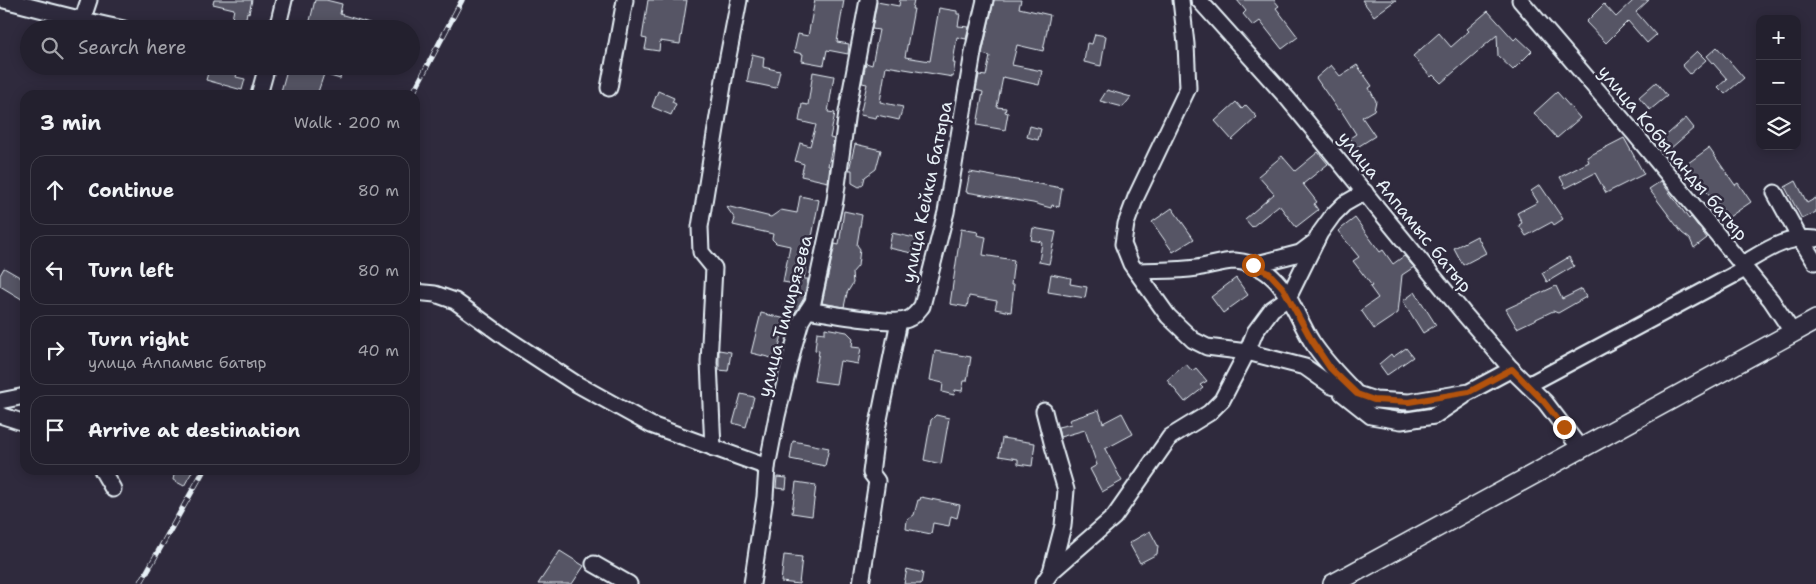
<!DOCTYPE html>
<html lang="en">
<head>
<meta charset="utf-8">
<style>
	body { margin:0; font-family:"Shantell Sans",sans-serif; background:#2f2d3a; color:#f1f3f6 }
	.controls { position:absolute; right:15px; top:15px; display:grid; overflow:hidden; border-radius:10px; box-shadow:0 2px 12px #0003 }
	.controls button { width:45px; height:45px; display:grid; place-items:center; padding:0; border:0; border-bottom:1px solid #403e4a; background:#23202e; color:#f1f3f6; font:25px sans-serif }
	.stop { position:absolute; width:15px; height:15px; margin:-11px; border:4px solid #b45309; border-radius:50%; background:#fff }
	.stop.end { background:#b45309; border-color:#fff; box-shadow:0 1px 5px #0008 }
	.list { margin:0; padding:0; list-style:none }
	h2 { display:flex; justify-content:space-between; align-items:center; height:65px; margin:0; padding:0 20px; font-size:21px }
	h2 small { font-size:16px; font-weight:400; color:#a3a3aa }
	.list li { display:grid; grid-template-columns:32px 1fr auto; gap:15px; align-items:center; box-sizing:border-box; height:70px; margin:0 10px 10px; padding:0 10px; border:1px solid #403e4a; border-radius:15px }
	.list b { display:block; font-size:19px; white-space:nowrap }
	.list p { margin:0; font-size:16px; white-space:nowrap; color:#a3a3aa }
	.list em { font-size:16px; font-style:normal; color:#a3a3aa }
	.icon { flex:none; width:28px; height:28px; fill:none; stroke:currentColor; stroke-width:2; stroke-linecap:round; stroke-linejoin:round }
	.map { position:relative; flex:none; width:1816px; height:584px; overflow:hidden }
	.search { position:absolute; background:#23202e; box-shadow:0 2px 12px #0003; left:20px; top:20px; width:400px; height:55px; display:flex; align-items:center; gap:12px; box-sizing:border-box; padding:0 18px; border-radius:28px; color:#a3a3aa; font-size:19px }
	.panel { position:absolute; background:#23202e; box-shadow:0 2px 12px #0003; left:20px; top:90px; width:400px; height:385px; border-radius:15px }
	.map>svg:first-child { display:block }
	.building { fill:#575565; stroke:#e8f1f8 }
	.lines { fill:none; stroke-linecap:round; stroke-linejoin:round }
	.minor-casing { stroke:#e8f1f8; stroke-width:19 }
	.major-casing { stroke:#e8f1f8; stroke-width:22 }
	.minor { stroke:#2f2a3d; stroke-width:15 }
	.major { stroke:#2f2a3d; stroke-width:19 }
	.rail-casing { stroke:#e8f1f8; stroke-width:5.5 }
	.rail { stroke:#2f2a3d; stroke-width:4; stroke-dasharray:11; stroke-linecap:butt }
	.route { stroke:#b45309; stroke-width:6 }
	.labels { text-anchor:middle; stroke-width:5; stroke-linejoin:round; paint-order:stroke }
	.street-label { font-size:18px; fill:#e8f1f8; stroke:#2f2a3d }
</style>
</head>
<body>
<div class="map">
<svg width="1816" height="584" viewBox="0 0 1816 584">
	<rect width="100%" height="100%" fill="#2f2a3d"/>
	<filter id="ink" filterUnits="userSpaceOnUse"><feTurbulence type="fractalNoise" baseFrequency=".02" numOctaves="2"/><feDisplacementMap in="SourceGraphic" scale="10" xChannelSelector="R" yChannelSelector="G"/><feConvolveMatrix kernelMatrix="1 2 1 2 8 2 1 2 1" color-interpolation-filters="sRGB"/></filter>
	<g filter="url(#ink)">
		<g class="building">
			<polygon points="214,0 252,0 249,13 247,12 244,29 230,29 234,9 213,4"/>
			<polygon points="315,0 326,0 342,4 340,14 379,26 379,29 308,29"/>
			<polygon points="648,0 687,0 680,44 660,41 659,51 645,49 647,39 642,38"/>
			<polygon points="815,0 844,0 837,42 849,44 848,54 827,50 824,65 802,61 803,54 794,52 798,34 808,36"/>
			<polygon points="900,0 914,0 912,9 914,9 905,57 930,61 939,8 957,11 957,14 960,14 958,26 969,27 966,39 957,37 953,63 955,63 953,77 886,66 880,102 903,107 899,120 877,115 876,118 860,115 867,84 862,83 866,63 872,65 879,30 872,29 877,2 899,6"/>
			<polygon points="994,0 1021,0 1019,8 1050,15 1043,51 1017,45 1012,65 1042,71 1039,85 1003,77 997,107 1006,108 1005,112 1008,113 1005,130 977,125 983,92 976,90 979,75 986,76 990,56 982,54"/>
			<polygon points="1237,0 1274,0 1279,6 1276,8 1298,37 1282,49 1260,21 1253,26 1243,14 1246,11"/>
			<polygon points="1362,0 1396,0 1374,16"/>
			<polygon points="1634,0 1649,0 1636,12 1656,35 1647,43 1628,21 1606,43 1586,22 1604,4 1616,17"/>
			<polygon points="1488,11 1514,40 1517,37 1532,51 1513,70 1498,56 1497,35 1441,83 1433,75 1431,77 1413,56 1439,33 1451,47 1469,31 1467,29"/>
			<polygon points="1095,34 1106,36 1101,66 1084,62 1087,43 1092,44"/>
			<polygon points="1717,47 1744,78 1725,94 1718,87 1727,79 1707,56"/>
			<polygon points="1697,51 1706,60 1690,74 1682,65"/>
			<polygon points="752,54 764,57 763,67 780,71 776,88 747,82"/>
			<polygon points="1331,65 1340,76 1357,65 1372,86 1369,88 1376,101 1374,110 1362,117 1375,136 1356,148 1350,138 1356,134 1340,109 1338,110 1316,78"/>
			<polygon points="210,66 239,66 236,77 245,79 242,90 206,80"/>
			<polygon points="288,66 343,66 340,79 324,74 317,95 280,95"/>
			<polygon points="813,72 834,76 828,112 835,113 830,138 834,139 828,166 830,166 828,182 801,176 804,164 795,161 800,143 810,146 816,125 799,121 802,104 808,105"/>
			<polygon points="1656,82 1667,96 1650,110 1639,97"/>
			<polygon points="1107,90 1131,97 1123,107 1100,101"/>
			<polygon points="658,91 674,98 672,102 676,104 671,115 652,107"/>
			<polygon points="1557,92 1580,118 1557,138 1534,113"/>
			<polygon points="1236,102 1242,109 1246,105 1257,117 1232,140 1215,121"/>
			<polygon points="1686,118 1694,128 1670,149 1661,140"/>
			<polygon points="1030,126 1041,129 1038,140 1027,137"/>
			<polygon points="1624,138 1644,174 1606,193 1595,173 1566,188 1560,177 1589,162 1587,157"/>
			<polygon points="855,144 881,150 876,169 865,177 863,185 859,187 852,183 852,170 849,170"/>
			<polygon points="1709,148 1735,185 1738,183 1751,202 1729,217 1684,166"/>
			<polygon points="1318,152 1328,164 1303,184 1317,202 1314,204 1318,210 1296,227 1279,205 1252,227 1245,219 1274,194 1258,176 1282,156 1295,171"/>
			<polygon points="970,172 1062,188 1059,207 1052,205 1051,208 1033,203 966,192"/>
			<polygon points="1661,181 1689,219 1691,217 1707,238 1694,248 1690,239 1682,233 1649,189"/>
			<polygon points="1796,181 1807,203 1816,198 1816,212 1802,219 1785,187"/>
			<polygon points="1540,185 1563,219 1554,225 1552,222 1526,236 1519,225 1522,223 1517,213 1538,202 1531,191"/>
			<polygon points="800,196 819,200 804,279 808,279 804,298 795,313 784,308 795,284 783,282 790,246 776,243 772,239 773,234 733,225 735,219 726,206 771,217 781,210 797,213"/>
			<polygon points="1172,208 1194,239 1173,252 1152,222"/>
			<polygon points="844,211 862,215 857,245 860,249 858,266 852,273 853,283 847,293 844,307 822,303 835,244 839,245"/>
			<polygon points="1355,218 1380,252 1383,250 1393,264 1404,256 1414,267 1402,275 1398,313 1374,329 1361,310 1378,298 1370,287 1372,286 1353,261 1359,257 1338,231"/>
			<polygon points="1033,228 1056,232 1049,264 1039,262 1042,242 1031,240"/>
			<polygon points="961,229 978,232 977,235 986,237 983,255 1014,260 1011,285 1014,285 1011,312 995,309 997,301 969,296 967,307 950,304"/>
			<polygon points="892,233 924,240 921,255 889,248"/>
			<polygon points="1477,236 1486,253 1463,265 1454,248"/>
			<polygon points="1569,257 1574,266 1547,282 1542,273"/>
			<polygon points="4,268 25,280 25,301 0,286 0,275"/>
			<polygon points="1051,274 1071,278 1070,284 1087,287 1085,298 1048,292"/>
			<polygon points="1236,278 1248,295 1223,313 1211,297"/>
			<polygon points="1556,286 1562,299 1582,289 1586,297 1558,313 1553,311 1517,328 1506,309"/>
			<polygon points="1415,292 1436,325 1423,333 1403,301"/>
			<polygon points="761,313 786,319 776,359 751,353"/>
			<polygon points="825,328 847,332 853,338 852,347 861,348 858,364 840,361 836,384 814,381 819,351 815,350 817,332 825,333"/>
			<polygon points="1406,348 1413,357 1387,375 1379,364 1391,354 1393,357"/>
			<polygon points="719,350 731,352 728,371 719,370"/>
			<polygon points="935,351 971,357 967,381 964,381 962,391 955,390 954,395 942,392 943,383 930,380"/>
			<polygon points="1186,364 1192,371 1196,368 1207,381 1200,385 1203,388 1185,402 1167,380"/>
			<polygon points="741,394 754,397 746,427 733,423"/>
			<polygon points="1099,410 1103,423 1122,413 1133,434 1105,449 1122,481 1102,492 1090,469 1097,465 1085,430 1060,437 1058,427 1071,424 1069,420"/>
			<polygon points="936,415 949,418 941,464 924,460 931,420"/>
			<polygon points="1002,438 1035,443 1032,466 1018,464 1018,459 999,456"/>
			<polygon points="793,441 829,448 825,466 790,459"/>
			<polygon points="175,470 193,470 184,486 173,480"/>
			<polygon points="777,477 787,478 786,489 776,488"/>
			<polygon points="796,482 816,485 812,516 792,513"/>
			<polygon points="921,497 960,505 957,518 951,516 949,526 933,523 931,534 906,529 907,520 914,515 918,500 920,500"/>
			<polygon points="1150,531 1158,546 1157,554 1140,563 1129,543"/>
			<polygon points="560,551 584,566 572,584 538,584"/>
			<polygon points="784,555 802,557 799,584 781,582"/>
			<polygon points="907,569 923,573 921,584 904,584"/>
		</g>
		<g class="lines">
			<defs>
				<g id="minor">
					<path d="M 4,0 C 44,10 83,21 124,29"/>
					<polyline points="1181,0 1186,44 1188,88 1136,197 1126,224 1123,244 1131,264 1168,316 1193,340 1207,347 1247,352 1305,367 1332,386 1375,400 1409,402 1469,392 1512,369"/>
					<polyline points="1199,0 1288,99 1465,315 1514,372 1545,402 1580,448"/>
					<polyline points="1520,0 1634,133 1771,300 1793,333"/>
					<polyline points="82,21 89,0"/>
					<polyline points="277,29 284,0"/>
					<polyline points="609,88 625,0"/>
					<polyline points="259,95 267,66"/>
					<polyline points="1775,193 1798,235 1815,262"/>
					<polyline points="1253,265 1300,253 1316,241"/>
					<path d="M 1741,265 C 1767,250 1785,236 1816,239"/>
					<path d="M 1136,271 C 1157,270 1177,271 1197,268 C 1209,266 1223,261 1235,261 C 1283,265 1291,308 1312,342 C 1324,360 1338,375 1354,391"/>
					<polyline points="415,292 435,294 455,301 506,338 575,383 651,425 767,467"/>
					<path d="M 808,310 C 827,313 894,326 908,319 C 914,317 918,311 922,306 L 946,212 L 974,47 L 985,0"/>
					<polyline points="1528,385 1745,269"/>
					<polyline points="1342,393 1371,416 1401,421 1434,416 1464,396"/>
					<polyline points="0,401 25,396"/>
					<polyline points="1044,411 1053,446 1066,490 1063,526 1051,572"/>
					<polyline points="0,415 25,423"/>
					<polyline points="713,448 709,362 714,268 701,252 700,227 726,67 739,0"/>
					<polyline points="102,470 113,489"/>
					<polyline points="594,564 629,584"/>
					<polyline points="752,584 765,497 767,467 777,416 794,345 801,321 813,302 815,292 835,200 847,112 868,0"/>
					<polyline points="861,584 877,481 871,473 876,434 899,321"/>
					<polyline points="1043,584 1051,572 1114,517 1170,437 1209,413 1222,400 1247,352 1255,332 1272,309 1288,298 1320,233 1333,215 1344,204 1365,192"/>
				</g>
				<polyline id="major" points="1333,584 1816,320"/>
			</defs>
			<use href="#minor" class="minor-casing"/>
			<use href="#major" class="major-casing"/>
			<use href="#minor" class="minor"/>
			<use href="#major" class="major"/>
			<defs>
				<g id="rail">
					<polyline points="412,95 462,0"/>
					<polyline points="140,584 204,470"/>
				</g>
			</defs>
			<use href="#rail" class="rail-casing"/>
			<use href="#rail" class="rail"/>
		</g>
	</g>
	<g class="lines" filter="url(#ink)">
		<polyline class="route" points="1253,265 1269,273 1283,288 1312,341 1330,368 1357,394 1374,400 1409,402 1469,392 1512,369 1544,402 1564,427"/>
	</g>
	<g class="labels">
		<g class="street-label">
			<text transform="translate(1673 153) rotate(50)" y="6">улица Кобыланды батыр</text>
			<text transform="translate(927 192) rotate(-78)" y="6">улица Кейки батыра</text>
			<text transform="translate(1405 212) rotate(51)" y="6">улица Алпамыс батыр</text>
			<text transform="translate(785 316) rotate(-75)" y="6">улица Тимирязева</text>
		</g>
	</g>
</svg>
<div class="controls">
<button>+</button>
<button>−</button>
<button><svg class="icon" aria-label="layers" viewBox="0 0 24 24"><path d="M12 4l9 5-9 5-9-5zM3 14l9 5 9-5"/></svg></button>
</div>
<div class="stop" style="left:1253px;top:265px"></div>
<div class="stop end" style="left:1564px;top:427px"></div>
<div class="search"><svg class="icon" aria-label="search" viewBox="0 0 24 24"><circle cx="10" cy="10" r="6"/><path d="M15 15l6 6"/></svg>Search here</div>
<section class="panel">
<h2>3 min<small>Walk · 200 m</small></h2>
<ul class="list">
<li><svg class="icon" aria-label="ahead" viewBox="0 0 24 24"><path d="M12 20V5M6 11l6-6 6 6"/></svg><div><b>Continue</b></div><em>80 m</em></li>
<li><svg class="icon" aria-label="left" viewBox="0 0 24 24"><path d="M17 20v-9H6M10 6l-5 5 5 5"/></svg><div><b>Turn left</b></div><em>80 m</em></li>
<li><svg class="icon" aria-label="right" viewBox="0 0 24 24"><path d="M7 20v-9h11M14 6l5 5-5 5"/></svg><div><b>Turn right</b><p>улица Алпамыс батыр</p></div><em>40 m</em></li>
<li><svg class="icon" aria-label="arrive" viewBox="0 0 24 24"><path d="M6 21V4h12l-3 4 3 4H6"/></svg><div><b>Arrive at destination</b></div></li>
</ul>
</section>
</div>
</body>
</html>
